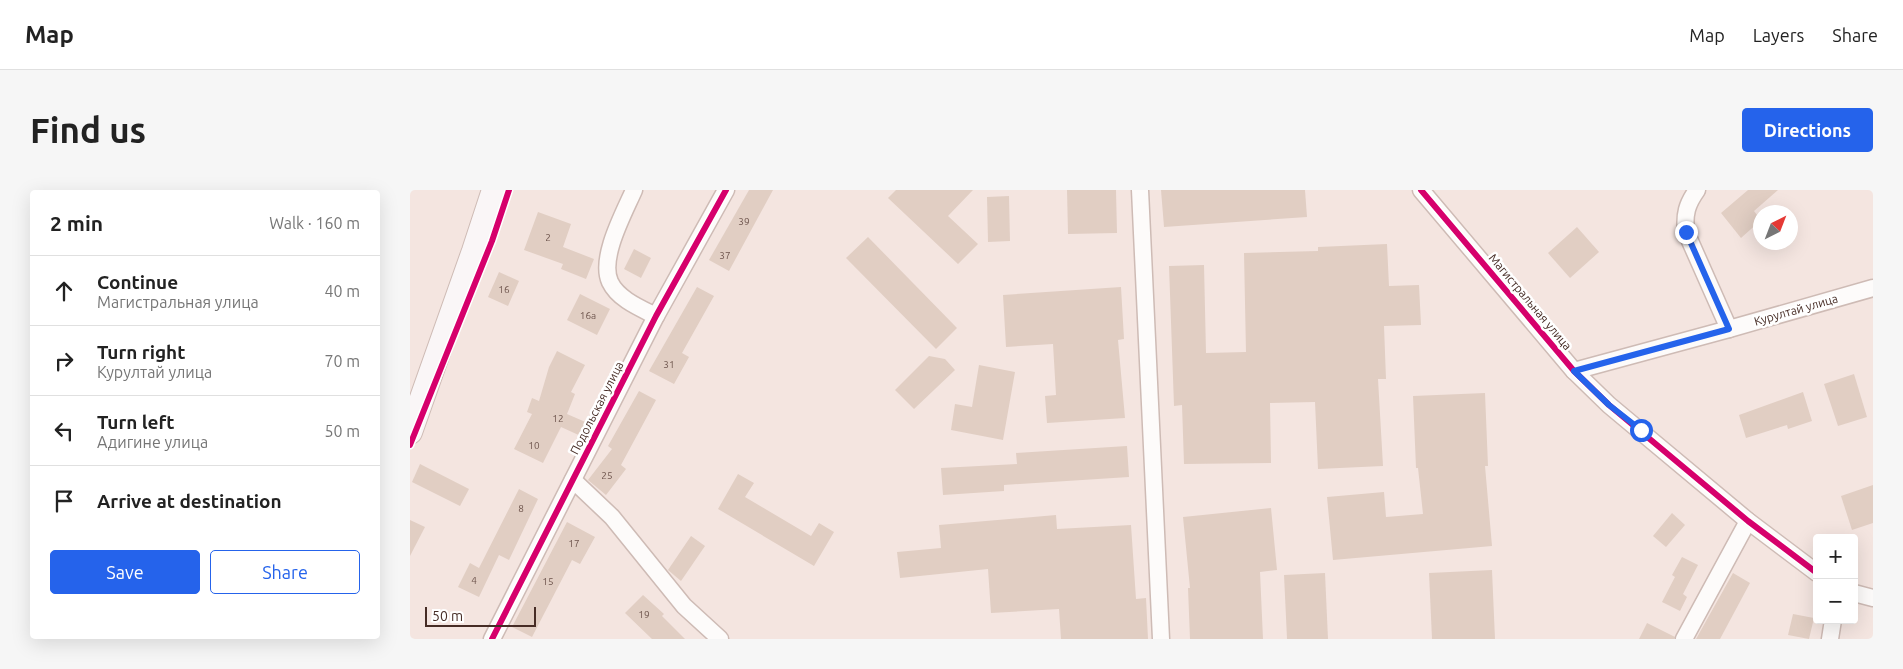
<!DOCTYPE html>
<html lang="en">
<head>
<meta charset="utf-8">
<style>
	body { margin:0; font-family:Ubuntu,sans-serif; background:#f6f6f6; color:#222 }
	.controls { position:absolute; right:15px; bottom:15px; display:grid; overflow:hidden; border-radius:5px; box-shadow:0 5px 20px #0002 }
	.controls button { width:45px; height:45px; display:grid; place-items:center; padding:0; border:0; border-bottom:1px solid #e0e0e0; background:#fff; color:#222; font:25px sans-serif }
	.compass { position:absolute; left:1343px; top:15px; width:45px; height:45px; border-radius:50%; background:#fff; box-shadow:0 5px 20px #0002; rotate:42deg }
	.scale { position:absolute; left:15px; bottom:12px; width:111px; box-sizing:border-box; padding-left:5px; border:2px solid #462c25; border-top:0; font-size:14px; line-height:18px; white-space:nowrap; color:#462c25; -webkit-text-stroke:4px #fff; paint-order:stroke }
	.stop { position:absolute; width:15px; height:15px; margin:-11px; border:4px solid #2563eb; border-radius:50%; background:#fff }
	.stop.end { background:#2563eb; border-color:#fff; box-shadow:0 1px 5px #0008 }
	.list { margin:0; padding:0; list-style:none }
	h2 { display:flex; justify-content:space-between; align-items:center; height:65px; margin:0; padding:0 20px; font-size:21px }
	h2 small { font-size:16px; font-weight:400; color:#767676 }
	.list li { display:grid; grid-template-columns:32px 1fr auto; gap:15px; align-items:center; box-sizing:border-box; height:70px; padding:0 20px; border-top:1px solid #e0e0e0 }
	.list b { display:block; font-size:19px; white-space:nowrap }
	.list p { margin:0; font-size:16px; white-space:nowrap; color:#767676 }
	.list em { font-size:16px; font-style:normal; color:#767676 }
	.actions { display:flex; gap:10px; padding:15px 20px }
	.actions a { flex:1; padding:11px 0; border:1px solid #2563eb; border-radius:5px; text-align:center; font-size:18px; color:#2563eb }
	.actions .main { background:#2563eb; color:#fff }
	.icon { flex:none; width:28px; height:28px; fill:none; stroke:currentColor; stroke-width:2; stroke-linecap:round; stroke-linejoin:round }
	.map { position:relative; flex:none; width:1463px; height:449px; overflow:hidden; border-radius:5px }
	header { display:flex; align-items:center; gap:30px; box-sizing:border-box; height:70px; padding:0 25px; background:#fff; border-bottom:1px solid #e0e0e0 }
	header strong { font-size:24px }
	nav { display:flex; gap:28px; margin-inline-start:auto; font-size:18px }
	.intro { display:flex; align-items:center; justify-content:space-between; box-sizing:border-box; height:120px; padding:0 30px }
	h1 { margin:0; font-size:35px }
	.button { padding:12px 22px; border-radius:5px; background:#2563eb; color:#fff; font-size:18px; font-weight:700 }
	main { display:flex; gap:30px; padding:0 30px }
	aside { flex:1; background:#fff; border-radius:5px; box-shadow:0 5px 20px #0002 }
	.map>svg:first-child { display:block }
	.building { fill:#e1cec3 }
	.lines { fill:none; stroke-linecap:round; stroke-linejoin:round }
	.street-casing { stroke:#cebbb5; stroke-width:19 }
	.secondary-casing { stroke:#cebbb5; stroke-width:26 }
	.street { stroke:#fdfbfa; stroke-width:16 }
	.secondary { stroke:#faf6f7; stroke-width:24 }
	.cycleway-casing { stroke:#fff; stroke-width:9 }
	.cycleway { stroke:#d6006c; stroke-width:6 }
	.route { stroke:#2563eb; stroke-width:6 }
	.labels { text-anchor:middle; stroke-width:5; stroke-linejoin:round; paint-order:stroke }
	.number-label { font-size:10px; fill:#6d544c }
	.street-label { font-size:12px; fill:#462c25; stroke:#fff }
</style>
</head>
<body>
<header>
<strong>Map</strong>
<nav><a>Map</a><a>Layers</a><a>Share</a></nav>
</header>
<div class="intro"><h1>Find us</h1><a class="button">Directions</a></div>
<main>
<aside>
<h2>2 min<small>Walk · 160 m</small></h2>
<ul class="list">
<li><svg class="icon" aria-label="ahead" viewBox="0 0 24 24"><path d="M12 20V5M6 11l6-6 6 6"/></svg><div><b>Continue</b><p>Магистральная улица</p></div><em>40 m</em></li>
<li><svg class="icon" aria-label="right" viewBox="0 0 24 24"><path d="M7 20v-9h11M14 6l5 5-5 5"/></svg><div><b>Turn right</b><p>Курултай улица</p></div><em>70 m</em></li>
<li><svg class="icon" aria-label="left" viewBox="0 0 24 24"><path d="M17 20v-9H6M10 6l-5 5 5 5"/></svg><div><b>Turn left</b><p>Адигине улица</p></div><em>50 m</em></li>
<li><svg class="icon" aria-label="arrive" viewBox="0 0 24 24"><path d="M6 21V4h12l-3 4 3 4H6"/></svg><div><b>Arrive at destination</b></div></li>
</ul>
<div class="actions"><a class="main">Save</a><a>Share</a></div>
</aside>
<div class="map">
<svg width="1463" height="449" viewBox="0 0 1463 449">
	<rect width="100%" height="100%" fill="#f4e5e0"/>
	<g class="building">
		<polygon points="339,0 363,0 319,81 299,70"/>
		<polygon points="486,0 563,0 538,26 568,54 548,74 478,8"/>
		<polygon points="657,0 706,0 707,43 658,44"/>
		<polygon points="751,0 895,0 897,27 754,37"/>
		<polygon points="1338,0 1368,0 1344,21 1350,29 1350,31 1331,48 1311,23"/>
		<polygon points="599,6 600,51 578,52 577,7"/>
		<polygon points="128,22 161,34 153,57 184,69 176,89 151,79 153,74 114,60"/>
		<polygon points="1167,37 1189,62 1160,88 1138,63"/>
		<polygon points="458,47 547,138 526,159 436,68"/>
		<polygon points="977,54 979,96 1009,95 1011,135 974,136 976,189 968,189 973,276 908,279 905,212 860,213 861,273 774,274 772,215 764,216 759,76 794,75 796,163 836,162 834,63 908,61 908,57"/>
		<polygon points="224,59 241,68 231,88 214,79"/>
		<polygon points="89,82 109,91 98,116 78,107"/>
		<polygon points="287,97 304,106 272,163 279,167 264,194 239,181"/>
		<polygon points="711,97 714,149 708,150 715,228 637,233 635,206 646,205 643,154 596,157 593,105"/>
		<polygon points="170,104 200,119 187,145 157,130"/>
		<polygon points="147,161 175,175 161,202 165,204 157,224 180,234 173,247 151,237 133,273 104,259 122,224 117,222 122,208 129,211 139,177"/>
		<polygon points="519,166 535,169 545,180 504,219 485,200"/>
		<polygon points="569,175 605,182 593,250 541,240 545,214 562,217"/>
		<polygon points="1444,184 1457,227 1428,236 1414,194"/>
		<polygon points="229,201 246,210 211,275 216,279 196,305 178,290 202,259 198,256"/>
		<polygon points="1393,202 1402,231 1378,239 1377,235 1336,248 1329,225"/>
		<polygon points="1075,203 1078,276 1075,276 1082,356 923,370 917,307 974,302 976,327 1013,324 1008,278 1006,278 1003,206"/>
		<polygon points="717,256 719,287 594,295 594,301 533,305 531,278 607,274 606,263"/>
		<polygon points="10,274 59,299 50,316 2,292"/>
		<polygon points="328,284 344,293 335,307 401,346 409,333 424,342 404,376 308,319"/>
		<polygon points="1463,295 1463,333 1442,340 1431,306"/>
		<polygon points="109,299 128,309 99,370 89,365 69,407 48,397 60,373 69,378"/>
		<polygon points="861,318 867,380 850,382 853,449 780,449 778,398 780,398 773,327"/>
		<polygon points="1262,323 1275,335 1256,357 1243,346"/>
		<polygon points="646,325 647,339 721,335 726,409 736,408 738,449 651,449 649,419 581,423 578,379 490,388 487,362 531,358 529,335"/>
		<polygon points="0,330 15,337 0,366"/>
		<polygon points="157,332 185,347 170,374 162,370 122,447 102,437"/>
		<polygon points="281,346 295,356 271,391 258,380"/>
		<polygon points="1272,367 1288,375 1273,404 1277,407 1270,421 1252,412 1265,387 1262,385"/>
		<polygon points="1082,380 1085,449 1022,449 1019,383"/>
		<polygon points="915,383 918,449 877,449 874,385"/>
		<polygon points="1323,383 1340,393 1310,449 1286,449"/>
		<polygon points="233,405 254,424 252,426 275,449 242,449 215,423"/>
		<polygon points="1383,424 1404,428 1399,449 1378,445"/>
		<polygon points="1237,433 1265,447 1264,449 1229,449"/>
	</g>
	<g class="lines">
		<defs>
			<g id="street">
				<path d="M 224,0 C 214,23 189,68 200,92 C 208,109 230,118 246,126"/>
				<polyline points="730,0 751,449"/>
				<polyline points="1011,0 1164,181 1199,215 1338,331 1407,383"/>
				<path d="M 1287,0 C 1277,14 1274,24 1276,42 L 1319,139"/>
				<polyline points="1164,181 1319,139 1463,98"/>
				<polyline points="163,290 202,327 274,416 310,449"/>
				<polyline points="1444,403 1463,408"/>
				<polyline points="82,449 246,126 316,0"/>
				<polyline points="1274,449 1338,331"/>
				<polyline points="1420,449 1423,430"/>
			</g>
			<polyline id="secondary" points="0,242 64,61 84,0"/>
		</defs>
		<use href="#street" class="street-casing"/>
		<use href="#secondary" class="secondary-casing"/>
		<use href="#street" class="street"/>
		<use href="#secondary" class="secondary"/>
		<defs>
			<g id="cycleway">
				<polyline points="1011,0 1164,181 1199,215 1338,331 1407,383"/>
				<polyline points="0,255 82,51 99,0"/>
				<polyline points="82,449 246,126 316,0"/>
			</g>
		</defs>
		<use href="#cycleway" class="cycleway-casing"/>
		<use href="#cycleway" class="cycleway"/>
	</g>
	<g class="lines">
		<polyline class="route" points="1231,240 1199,215 1164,181 1319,139 1276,42"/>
	</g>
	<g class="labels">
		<g class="number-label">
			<text x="334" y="35">39</text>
			<text x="138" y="51">2</text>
			<text x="315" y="69">37</text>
			<text x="94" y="103">16</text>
			<text x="178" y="129">16а</text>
			<text x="259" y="178">31</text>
			<text x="148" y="232">12</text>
			<text x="124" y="259">10</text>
			<text x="197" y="289">25</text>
			<text x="111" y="322">8</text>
			<text x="164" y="357">17</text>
			<text x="64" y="394">4</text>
			<text x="138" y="395">15</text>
			<text x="234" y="428">19</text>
		</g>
		<g class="street-label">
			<text transform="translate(1120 112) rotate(50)" y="4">Магистральная улица</text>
			<text transform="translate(1386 120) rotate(-16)" y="4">Курултай улица</text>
			<text transform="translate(187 218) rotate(-63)" y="4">Подольская улица</text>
		</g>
	</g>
</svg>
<div class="controls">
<button>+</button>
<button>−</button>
</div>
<svg class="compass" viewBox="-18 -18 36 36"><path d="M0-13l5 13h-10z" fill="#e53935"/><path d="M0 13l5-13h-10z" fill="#767676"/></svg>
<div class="scale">50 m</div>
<div class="stop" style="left:1231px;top:240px"></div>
<div class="stop end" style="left:1276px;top:42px"></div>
</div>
</main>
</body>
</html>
